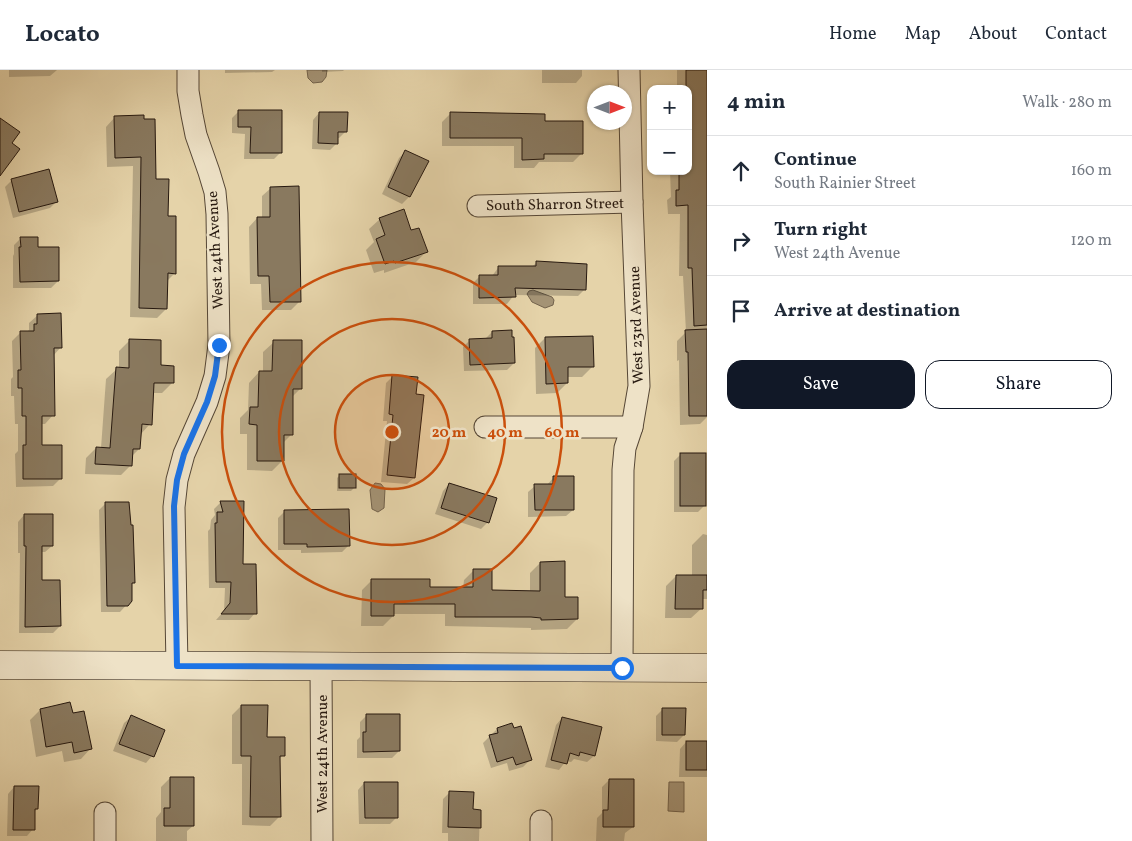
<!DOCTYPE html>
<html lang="en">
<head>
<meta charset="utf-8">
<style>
	body { margin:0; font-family:Vollkorn,serif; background:#f2f2f3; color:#1f2937 }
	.controls { position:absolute; right:15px; top:15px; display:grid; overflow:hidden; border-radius:10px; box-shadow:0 1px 4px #0004 }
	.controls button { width:45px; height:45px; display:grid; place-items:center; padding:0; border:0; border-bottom:1px solid #e0e1e3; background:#fff; color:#1f2937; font:25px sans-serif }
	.compass { position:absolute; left:587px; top:15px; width:45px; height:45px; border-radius:50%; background:#fff; box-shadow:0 1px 4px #0004; rotate:90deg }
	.stop { position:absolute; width:15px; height:15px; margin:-11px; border:4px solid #1a73e8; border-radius:50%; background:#fff }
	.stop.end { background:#1a73e8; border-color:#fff; box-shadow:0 1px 5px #0008 }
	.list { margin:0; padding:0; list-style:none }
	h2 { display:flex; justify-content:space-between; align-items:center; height:65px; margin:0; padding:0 20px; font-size:21px }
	h2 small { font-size:16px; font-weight:400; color:#747a83 }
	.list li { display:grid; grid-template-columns:32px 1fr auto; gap:15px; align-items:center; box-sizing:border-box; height:70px; padding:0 20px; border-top:1px solid #e0e1e3 }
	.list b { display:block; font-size:19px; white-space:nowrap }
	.list p { margin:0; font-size:16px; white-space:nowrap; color:#747a83 }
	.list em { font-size:16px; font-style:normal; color:#747a83 }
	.actions { display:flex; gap:10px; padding:15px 20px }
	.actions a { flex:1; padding:11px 0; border:1px solid #111827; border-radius:15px; text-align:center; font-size:18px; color:#111827 }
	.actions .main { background:#111827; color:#fff }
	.icon { flex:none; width:28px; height:28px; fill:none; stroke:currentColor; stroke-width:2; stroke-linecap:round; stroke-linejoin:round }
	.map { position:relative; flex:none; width:707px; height:771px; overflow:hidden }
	header { display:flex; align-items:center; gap:30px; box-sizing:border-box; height:70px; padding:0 25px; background:#fff; border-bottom:1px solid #e0e1e3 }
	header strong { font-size:24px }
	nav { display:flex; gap:28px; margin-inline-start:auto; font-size:18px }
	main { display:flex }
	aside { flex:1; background:#fff }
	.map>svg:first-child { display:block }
	.water { fill:#a49375; stroke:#72624c }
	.shadow { fill:#0003 }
	.building { fill:#89795f; stroke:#26180f }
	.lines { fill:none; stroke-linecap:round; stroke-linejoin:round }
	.street-casing { stroke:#564736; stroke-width:23 }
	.secondary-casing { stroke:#26180f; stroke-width:29 }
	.street { stroke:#eee2c7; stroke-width:21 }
	.secondary { stroke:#eee2c7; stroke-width:28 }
	.route { stroke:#1a73e8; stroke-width:6 }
	.ring { fill:none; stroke:#cb4f0c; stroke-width:2.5 }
	.labels { text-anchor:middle; stroke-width:5; stroke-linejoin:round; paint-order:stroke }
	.street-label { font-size:15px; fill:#26180f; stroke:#eee2c7 }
	.centre { fill:#cb4f0c; stroke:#eee2c7; stroke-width:2.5 }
	.ring-label { font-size:15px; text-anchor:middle; font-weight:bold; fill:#cb4f0c; stroke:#eee2c7; stroke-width:5; stroke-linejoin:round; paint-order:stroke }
</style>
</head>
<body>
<header>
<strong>Locato</strong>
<nav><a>Home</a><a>Map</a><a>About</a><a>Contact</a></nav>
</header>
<main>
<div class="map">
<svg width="707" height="771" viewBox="0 0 707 771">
	<rect width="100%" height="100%" fill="#e5d3a9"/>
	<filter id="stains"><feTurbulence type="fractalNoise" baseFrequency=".004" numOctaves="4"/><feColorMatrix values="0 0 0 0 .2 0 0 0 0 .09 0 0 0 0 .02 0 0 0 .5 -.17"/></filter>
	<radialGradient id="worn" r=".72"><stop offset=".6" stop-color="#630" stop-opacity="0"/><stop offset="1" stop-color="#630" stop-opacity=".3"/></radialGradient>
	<g class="water">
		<polygon points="307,0 327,0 326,7 322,12 313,13 308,8"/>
		<polygon points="533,220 552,227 554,230 553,235 545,238 532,232 527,224 529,221"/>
		<polygon points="375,413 381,414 385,419 384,438 378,442 372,439 370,420"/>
		<polygon points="669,712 684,712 684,742 668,741"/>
	</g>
	<g class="shadow">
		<polygon points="9,0 57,0 50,6 9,7"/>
		<polygon points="225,0 275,0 272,2 225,3"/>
		<polygon points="322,0 344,0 343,1 322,2"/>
		<polygon points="542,0 582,0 582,6 576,13 542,13"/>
		<polygon points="677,0 707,0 707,347 700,354 680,355 679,290 677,291 677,271 686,262 683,206 679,206 680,144 668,144 667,130 671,127 670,101 688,101 688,19 677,19"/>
		<polygon points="239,41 281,82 274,89 244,89 245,64 232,63 232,48"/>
		<polygon points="319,43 346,61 339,68 337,68 337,73 330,80 312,79 313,50"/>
		<polygon points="451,43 544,52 582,83 573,92 539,92 534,98 514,98 514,76 442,76 442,52"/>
		<polygon points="143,46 155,110 167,147 175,203 167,211 166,239 157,248 130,247 133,96 107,97 106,57 115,47"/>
		<polygon points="406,81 415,114 409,127 402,134 382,124 399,88"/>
		<polygon points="12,110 56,132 50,138 13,148 5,117"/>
		<polygon points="271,118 300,231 291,240 262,240 261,214 250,214 249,157 257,148 262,148 262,126"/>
		<polygon points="380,149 410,162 426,182 416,192 384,203 384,200 374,203 366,180 374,172 369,159"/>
		<polygon points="21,168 37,179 58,211 51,218 13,218 13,186 14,184 14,175"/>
		<polygon points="536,193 585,219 578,226 514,225 507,234 473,234 473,213 480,206 492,206 498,198 532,197"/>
		<polygon points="38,245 61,277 53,286 53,345 45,354 40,354 40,376 61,408 53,416 16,417 15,384 18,381 18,354 15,354 14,326 11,326 11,309 13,307 12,271 21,262 27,262 29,260 29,253"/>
		<polygon points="492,262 514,293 507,300 464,301 463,277 470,270 485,269"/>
		<polygon points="545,268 593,296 582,307 567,307 567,313 557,323 536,324 535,278"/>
		<polygon points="129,271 159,297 172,313 162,323 152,323 150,354 140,365 139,379 132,386 131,395 121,405 85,404 86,388 96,378 101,378 106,309 117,299 119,299 119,281"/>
		<polygon points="274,272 301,318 292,327 291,365 283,373 282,391 272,401 247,400 247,364 240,364 240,348 248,340 249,313 259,302 263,302 263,282"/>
		<polygon points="392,307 414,408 407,414 381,412 387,351 383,351 386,313"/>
		<polygon points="681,384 705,435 698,442 674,442 674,391"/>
		<polygon points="340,405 354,418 351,421 337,421 337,408"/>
		<polygon points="554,407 573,440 566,446 528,447 528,422 535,416 547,415"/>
		<polygon points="449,414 488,452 481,459 435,444 443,421"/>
		<polygon points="221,432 255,543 249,550 216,550 224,541 225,518 209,518 208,461 210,459 211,450 215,445 214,439"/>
		<polygon points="106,433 133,513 131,515 131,530 120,542 101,542 99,440"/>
		<polygon points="285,441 349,475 342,482 301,483 301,480 278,480 278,448"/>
		<polygon points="24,445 52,476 45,482 40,482 40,512 60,556 53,563 19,563 20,483 18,483 18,452"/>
		<polygon points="703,464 707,465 707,529 702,529 702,538 691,548 665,548 666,516 676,506 692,506 692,475"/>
		<polygon points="540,493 577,549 567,559 531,560 531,558 445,556 445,544 393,544 393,546 383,556 361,556 362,520 372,510 429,518 463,519 464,510 474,500 490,522 530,522 530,503"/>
		<polygon points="241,636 266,669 283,685 278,690 279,747 270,756 242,755 242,694 232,694 232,645"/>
		<polygon points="663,639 684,665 677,672 656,671 656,646"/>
		<polygon points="40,640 72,645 91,678 81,689 64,692 62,681 36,687 30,650"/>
		<polygon points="366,646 399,681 392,688 357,688 357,670 360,667 360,652"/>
		<polygon points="131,647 152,686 146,693 113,681 124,653"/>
		<polygon points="562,648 594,686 587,692 574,689 571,692 566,691 559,700 545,697 556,655"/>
		<polygon points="497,659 530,690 523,697 509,701 507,693 491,698 483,673"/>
		<polygon points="686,672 707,672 707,707 679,707 680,679"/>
		<polygon points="170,708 193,756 187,761 187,771 156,771 156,748 161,742 161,717"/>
		<polygon points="609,710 633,757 625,763 624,771 596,771 597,748 602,743 602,717"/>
		<polygon points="364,713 396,748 390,754 359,754 358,720"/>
		<polygon points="14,717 37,739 34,742 33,759 27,766 7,766 8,724"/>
		<polygon points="449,723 472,741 480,741 479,771 448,771 448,763 442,763 443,729"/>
	</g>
	<g class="building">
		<polygon points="686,0 707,0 707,255 694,256 692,198 688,198 688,135 676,136 676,120 679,120 679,101 688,101 688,19 686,19"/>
		<polygon points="238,40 282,40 282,83 250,83 251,57 238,57"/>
		<polygon points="319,42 348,42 347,62 338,62 338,74 318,73"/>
		<polygon points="450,42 545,44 545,51 583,51 583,84 544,84 544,89 522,90 522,68 450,68"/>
		<polygon points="144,45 144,49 155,49 156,109 169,109 168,146 176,146 176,204 168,203 167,239 139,238 141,87 115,88 114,46"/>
		<polygon points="0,48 20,62 12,73 20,79 0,106"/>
		<polygon points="405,80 429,91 410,127 388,117"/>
		<polygon points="49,99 58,132 19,142 11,109"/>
		<polygon points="299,116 301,232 270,232 269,206 258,206 257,147 270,147 270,117"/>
		<polygon points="404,139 411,160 419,158 428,182 395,193 394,191 385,194 376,169 385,165 379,148"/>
		<polygon points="20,167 38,167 38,177 59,177 59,211 20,212 19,177 21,177"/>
		<polygon points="536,191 587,194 586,220 515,218 516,227 479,228 479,205 498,205 498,196 536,196"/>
		<polygon points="61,243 62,278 54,278 55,346 42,346 42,375 62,375 62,409 23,409 23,375 26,375 26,346 22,346 22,318 18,318 18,300 21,300 20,261 34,261 34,254 37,254 37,244"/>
		<polygon points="707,259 707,346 689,346 688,282 686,282 685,260"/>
		<polygon points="512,260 512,267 514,267 515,293 470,295 469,269 492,268 492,261"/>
		<polygon points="593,266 594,297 568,297 568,313 546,314 545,267"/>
		<polygon points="129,269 161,270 161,295 174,296 174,313 154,313 152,355 142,354 140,379 133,379 132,396 95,394 96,377 110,378 116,297 129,298"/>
		<polygon points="273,270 302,270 302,319 293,319 293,365 284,365 284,391 257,391 257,355 249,354 250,337 258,337 259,301 272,301"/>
		<polygon points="392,305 418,307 416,324 424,325 415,408 387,405 393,345 389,344"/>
		<rect x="680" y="383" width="26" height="53"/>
		<rect x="339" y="404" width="17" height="14"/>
		<polygon points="553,406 574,406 574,440 535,440 534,414 553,414"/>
		<polygon points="449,413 497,428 489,453 441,438"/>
		<polygon points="220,431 244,431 243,494 256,494 257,544 221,544 230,533 231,512 216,512 215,453 217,453 217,442 223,442"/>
		<polygon points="105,432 129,432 131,455 133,455 135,513 132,513 132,531 128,536 107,536"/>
		<polygon points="349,439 350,476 307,477 307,474 284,474 284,440"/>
		<polygon points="24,444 53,444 53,476 42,476 42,510 60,510 61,556 25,557 26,476 24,476"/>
		<polygon points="565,491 565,527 578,527 578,549 541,550 541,548 531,547 455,547 455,534 394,534 394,546 371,546 371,509 430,509 430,517 473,517 473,499 492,499 492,520 540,521 540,492"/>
		<polygon points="676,505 707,505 707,520 703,520 703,539 675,539"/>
		<polygon points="70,632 73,643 84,641 92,679 74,683 72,672 46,677 40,639"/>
		<polygon points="241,635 268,635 267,667 285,667 285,686 280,686 281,747 250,747 251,686 241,686"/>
		<polygon points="662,638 686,638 685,665 662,665"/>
		<polygon points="366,644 400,644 400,681 363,682 363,662 366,662"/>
		<polygon points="131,645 165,660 154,687 119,674"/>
		<polygon points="562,647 602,657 595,686 580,682 579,686 570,683 567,694 551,690"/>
		<polygon points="512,653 514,658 521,656 532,690 516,695 513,687 497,692 489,665 498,663 497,658"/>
		<rect x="686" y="671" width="21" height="29"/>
		<polygon points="170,707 194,707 194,756 164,756 164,738 170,738"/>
		<polygon points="609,709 634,709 634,757 603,757 603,740 608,740"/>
		<polygon points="364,712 398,712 398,748 365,748"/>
		<polygon points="14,716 39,716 38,739 35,739 35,760 13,760"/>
		<polygon points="449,721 474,722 473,739 481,740 481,758 448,757"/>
	</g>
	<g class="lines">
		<defs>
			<g id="street">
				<polyline points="478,136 632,132"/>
				<polyline points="485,357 632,357"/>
				<polyline points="177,596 174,437 177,410 184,384 207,332 215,306 219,275 217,144 215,122 209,102 196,65 192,45 188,21 188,0"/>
				<polyline points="321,596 322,771"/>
				<polyline points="622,598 623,400 625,378 632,357 639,316 632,132 629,0"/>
				<polyline points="105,771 105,743"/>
				<polyline points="541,771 541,751"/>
			</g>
			<polyline id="secondary" points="0,595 707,598"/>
		</defs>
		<use href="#street" class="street-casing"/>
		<use href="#secondary" class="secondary-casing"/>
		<use href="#street" class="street"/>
		<use href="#secondary" class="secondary"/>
	</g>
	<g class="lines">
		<polyline class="route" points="219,275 215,306 207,332 184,384 177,410 174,436 177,596 622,598"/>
	</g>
	<circle cx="392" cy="362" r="57" fill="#cb4f0c" fill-opacity=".12"/>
	<g class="ring">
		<circle cx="392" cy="362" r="57"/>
		<circle cx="392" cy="362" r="113"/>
		<circle cx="392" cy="362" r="170"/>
	</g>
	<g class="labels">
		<g class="street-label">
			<text transform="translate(555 134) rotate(-1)" y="5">South Sharron Street</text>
			<text transform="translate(215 180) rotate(-93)" y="5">West 24th Avenue</text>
			<text transform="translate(636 255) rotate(-92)" y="5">West 23rd Avenue</text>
			<text transform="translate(322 684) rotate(-90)" y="5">West 24th Avenue</text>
		</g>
	</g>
	<circle cx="392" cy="362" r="8" class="centre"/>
	<g class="ring-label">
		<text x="449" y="367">20 m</text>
		<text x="505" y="367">40 m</text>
		<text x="562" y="367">60 m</text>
	</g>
	<rect width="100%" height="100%" filter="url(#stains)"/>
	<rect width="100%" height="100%" fill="url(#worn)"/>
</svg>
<div class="controls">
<button>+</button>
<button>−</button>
</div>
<svg class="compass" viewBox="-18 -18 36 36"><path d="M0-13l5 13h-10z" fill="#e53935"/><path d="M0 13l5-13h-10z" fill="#747a83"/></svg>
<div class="stop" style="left:622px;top:598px"></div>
<div class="stop end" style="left:219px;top:275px"></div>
</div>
<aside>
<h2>4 min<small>Walk · 280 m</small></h2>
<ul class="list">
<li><svg class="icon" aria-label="ahead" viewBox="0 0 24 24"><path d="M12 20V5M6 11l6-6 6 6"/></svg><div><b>Continue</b><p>South Rainier Street</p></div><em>160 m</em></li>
<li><svg class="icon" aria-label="right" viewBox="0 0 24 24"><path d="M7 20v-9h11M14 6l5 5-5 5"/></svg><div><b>Turn right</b><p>West 24th Avenue</p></div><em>120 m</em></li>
<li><svg class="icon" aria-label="arrive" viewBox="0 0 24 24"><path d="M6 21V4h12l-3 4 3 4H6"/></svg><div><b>Arrive at destination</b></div></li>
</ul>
<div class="actions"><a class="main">Save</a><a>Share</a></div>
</aside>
</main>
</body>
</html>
